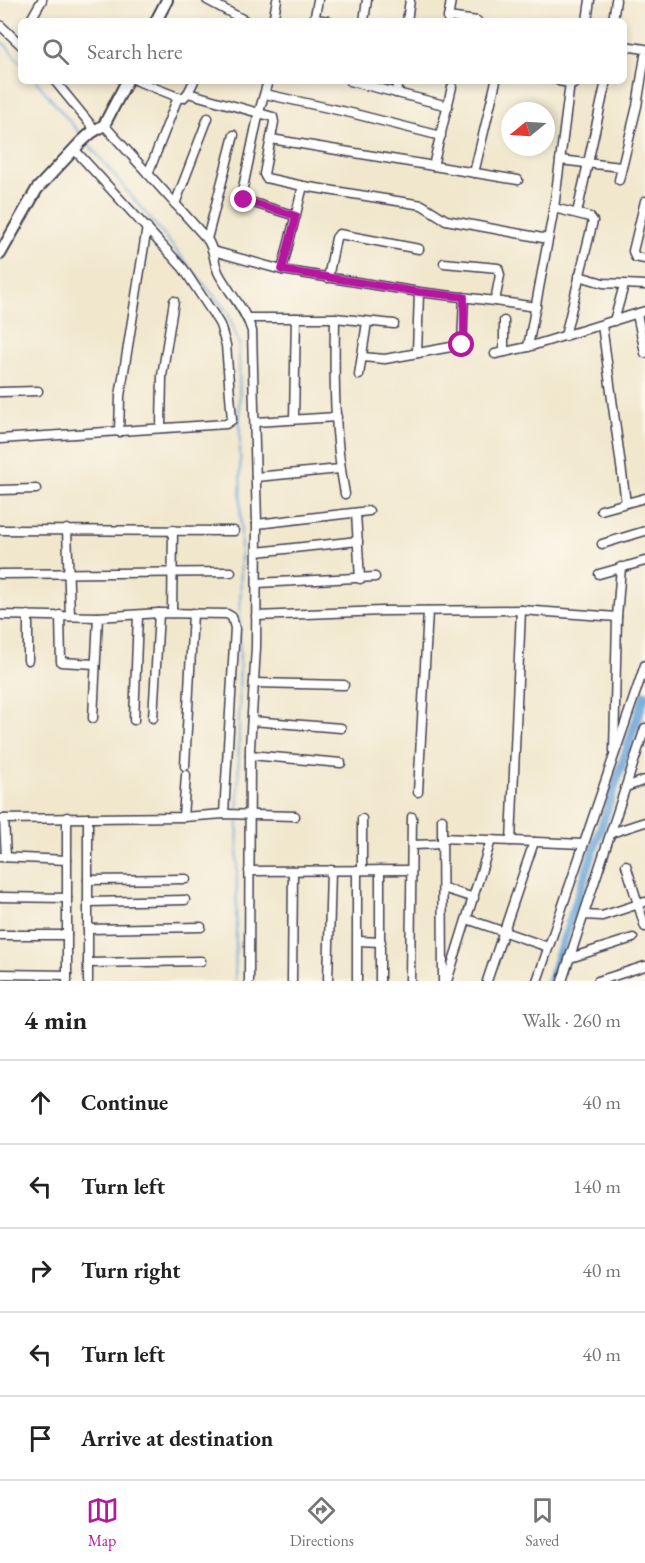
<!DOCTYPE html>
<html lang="en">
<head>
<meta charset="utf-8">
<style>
	body { margin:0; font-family:"EB Garamond",serif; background:#f2f2f2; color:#222 }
	.compass { position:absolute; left:501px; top:102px; width:54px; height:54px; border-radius:50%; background:#fff; box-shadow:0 3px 9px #0003; rotate:252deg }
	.stop { position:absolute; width:18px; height:18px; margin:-14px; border:4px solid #b5179e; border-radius:50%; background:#fff }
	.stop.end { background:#b5179e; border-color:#fff; box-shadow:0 2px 6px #0008 }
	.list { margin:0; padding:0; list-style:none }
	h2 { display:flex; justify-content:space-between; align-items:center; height:78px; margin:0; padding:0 24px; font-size:26px }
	h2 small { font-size:20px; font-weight:400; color:#767676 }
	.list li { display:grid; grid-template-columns:39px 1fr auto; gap:18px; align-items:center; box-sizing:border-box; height:84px; padding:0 24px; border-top:2px solid #e0e0e0 }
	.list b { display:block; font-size:22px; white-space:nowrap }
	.list em { font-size:20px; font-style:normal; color:#767676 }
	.icon { flex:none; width:33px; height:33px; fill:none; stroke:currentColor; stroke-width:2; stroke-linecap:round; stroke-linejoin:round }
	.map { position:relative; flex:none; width:645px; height:981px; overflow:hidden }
	.search { position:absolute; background:#fff; box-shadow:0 3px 9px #0003; left:18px; right:18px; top:18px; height:66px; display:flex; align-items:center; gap:15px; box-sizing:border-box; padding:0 21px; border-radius:9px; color:#767676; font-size:22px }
	.sheet { height:498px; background:#fff }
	nav { display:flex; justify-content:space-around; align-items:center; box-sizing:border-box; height:84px; border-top:2px solid #e0e0e0; background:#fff; font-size:16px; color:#767676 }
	nav a { display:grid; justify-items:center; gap:3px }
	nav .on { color:#b5179e }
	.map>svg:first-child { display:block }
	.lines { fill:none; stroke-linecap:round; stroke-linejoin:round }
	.stream { stroke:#65a3d7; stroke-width:2 }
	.canal { stroke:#65a3d7; stroke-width:9 }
	.minor-casing { stroke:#414051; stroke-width:11 }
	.tertiary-casing { stroke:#414051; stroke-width:14 }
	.minor { stroke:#fff; stroke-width:8 }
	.tertiary { stroke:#fff; stroke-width:10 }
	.route { stroke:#b5179e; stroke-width:8 }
</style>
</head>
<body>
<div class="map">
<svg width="645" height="981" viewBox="0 0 645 981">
	<rect width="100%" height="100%" fill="#fbf7ec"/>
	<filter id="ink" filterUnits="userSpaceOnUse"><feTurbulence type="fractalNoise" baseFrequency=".0167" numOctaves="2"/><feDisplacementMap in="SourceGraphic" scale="12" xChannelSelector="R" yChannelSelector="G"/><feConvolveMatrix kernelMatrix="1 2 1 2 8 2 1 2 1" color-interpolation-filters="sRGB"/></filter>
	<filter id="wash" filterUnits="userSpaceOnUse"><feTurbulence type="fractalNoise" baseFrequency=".008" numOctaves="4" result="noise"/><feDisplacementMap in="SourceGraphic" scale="24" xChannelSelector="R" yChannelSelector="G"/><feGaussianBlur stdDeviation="1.35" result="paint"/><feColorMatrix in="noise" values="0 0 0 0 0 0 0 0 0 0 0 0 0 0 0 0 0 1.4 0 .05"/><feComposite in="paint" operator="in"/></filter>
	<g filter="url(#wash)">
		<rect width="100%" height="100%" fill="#f1e7cd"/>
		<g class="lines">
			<g class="stream">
				<polyline points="0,42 6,45 21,64"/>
				<polyline points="36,81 82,136"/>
				<polyline points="86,141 228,313 239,344 241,548 238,811"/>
				<polyline points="235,981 238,817"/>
			</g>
			<polyline class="canal" points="550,981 645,695"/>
		</g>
	</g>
	<g filter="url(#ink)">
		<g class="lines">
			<defs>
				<g id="minor">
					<polyline points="207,0 246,21"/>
					<polyline points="448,17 477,21"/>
					<polyline points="314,19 329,21"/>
					<polyline points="448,20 451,0"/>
					<polyline points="30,21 42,0"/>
					<polyline points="273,21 277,0"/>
					<polyline points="314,21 318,0"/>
					<polyline points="364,21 367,0"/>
					<polyline points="407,21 410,0"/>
					<polyline points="587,21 590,0"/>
					<polyline points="613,21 616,0"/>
					<polyline points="0,25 21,45"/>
					<polyline points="624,46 645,49"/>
					<polyline points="55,81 95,130"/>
					<polyline points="137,81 178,97 183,98 188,93 273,117 274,122 264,174 266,178 303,186 422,205 446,220 548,239"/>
					<polyline points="268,81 259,112 241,197 244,200 296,216"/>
					<polyline points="350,81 448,106"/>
					<polyline points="559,81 574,84 578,81"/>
					<polyline points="188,93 194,81"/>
					<polyline points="396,93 398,81"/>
					<polyline points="265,94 351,113 441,136"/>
					<path d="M 104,125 L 207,239 C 215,250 213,262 219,274 C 230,294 245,309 252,331 L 257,524 L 256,647 L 250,748 L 249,981"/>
					<polyline points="271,139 518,180"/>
					<polyline points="560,160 621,167"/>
					<polyline points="433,166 452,87"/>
					<polyline points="474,173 496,81"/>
					<polyline points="148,174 178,97"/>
					<polyline points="619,180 637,106 645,56"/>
					<polyline points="645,201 633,251 635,257 645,259"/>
					<polyline points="175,204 208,118"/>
					<polyline points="554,208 590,217 593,221 565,336"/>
					<polyline points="577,213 606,81"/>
					<polyline points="207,239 234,135"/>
					<polyline points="213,251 282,270 419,292 495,301 500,275 498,268 444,263"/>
					<polyline points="282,270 303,186"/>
					<polyline points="579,276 603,283 645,285"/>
					<polyline points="328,278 336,238 339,234 419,249"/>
					<polyline points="495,301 536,307"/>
					<polyline points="637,314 645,353"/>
					<polyline points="248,318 335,318 394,324"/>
					<path d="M 335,318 C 334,377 334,436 345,494"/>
					<polyline points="614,321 624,285"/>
					<polyline points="602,325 626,503"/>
					<polyline points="528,347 554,208 570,83"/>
					<polyline points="504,352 504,321"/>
					<polyline points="417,353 419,292"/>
					<polyline points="495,354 528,347 645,311"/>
					<polyline points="362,357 385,359 462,345 464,297"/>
					<polyline points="359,375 367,322"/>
					<polyline points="0,392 38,391"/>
					<polyline points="294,419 296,318"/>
					<polyline points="256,422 337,417"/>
					<polyline points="161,427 162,376 174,301"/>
					<polyline points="119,432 120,396 147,227"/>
					<polyline points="0,439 226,424 232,420 226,345 220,325 214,315 183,268 74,149"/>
					<polyline points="256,477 340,469"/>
					<polyline points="0,490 36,489"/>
					<polyline points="601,510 645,498"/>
					<polyline points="356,513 360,579"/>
					<polyline points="257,524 369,511"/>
					<polyline points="67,529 70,616"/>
					<polyline points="0,530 234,531"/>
					<polyline points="602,544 645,531"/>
					<polyline points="257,552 358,541"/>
					<polyline points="0,574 231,572"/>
					<polyline points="599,574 645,561"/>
					<polyline points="257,583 375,577"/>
					<polyline points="172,613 173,530"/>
					<polyline points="0,615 98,617 159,613 227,614 232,617 235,628 224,814"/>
					<polyline points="60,615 61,662 95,664"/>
					<polyline points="256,616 382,611 521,610 617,617"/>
					<polyline points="28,660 28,615"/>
					<polyline points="254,683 344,685"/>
					<polyline points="93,718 98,617"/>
					<polyline points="153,718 159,613"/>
					<polyline points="134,720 138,615"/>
					<polyline points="252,721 341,728"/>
					<polyline points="614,751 617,617 621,567"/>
					<polyline points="250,755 341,763"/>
					<polyline points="185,766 193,613"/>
					<polyline points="626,787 645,780"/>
					<polyline points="418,792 428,611"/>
					<polyline points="183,817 186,775"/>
					<polyline points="88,818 88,981"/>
					<polyline points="0,819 183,817 224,814 295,816"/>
					<polyline points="4,819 6,857"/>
					<polyline points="362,819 362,870"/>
					<polyline points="442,819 443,981"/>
					<polyline points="611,833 645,822"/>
					<polyline points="442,838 583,844"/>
					<polyline points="511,841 521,610"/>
					<polyline points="412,845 442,844"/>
					<polyline points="0,857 67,860"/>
					<polyline points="626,865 645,927"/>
					<polyline points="357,870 357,981"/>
					<polyline points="380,870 380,981"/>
					<polyline points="249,871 411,870"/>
					<polyline points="88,880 186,879"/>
					<polyline points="443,888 474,898"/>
					<polyline points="0,897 67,898"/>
					<polyline points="88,902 185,900"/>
					<polyline points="584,915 602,916 645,902"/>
					<polyline points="467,919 548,947"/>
					<polyline points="88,929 201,927"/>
					<polyline points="0,935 67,935"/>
					<polyline points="358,941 381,942"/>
					<polyline points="570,958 633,938"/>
					<polyline points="88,963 201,961"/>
					<polyline points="0,974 67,975"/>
					<polyline points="67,981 67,817"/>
					<polyline points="292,981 293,871"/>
					<polyline points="328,981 331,870"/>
					<polyline points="410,981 412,817"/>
					<polyline points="447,981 491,840"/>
					<polyline points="487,981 534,842"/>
					<polyline points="537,981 645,665"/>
					<polyline points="562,981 645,728"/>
					<polyline points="598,981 645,966"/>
				</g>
				<g id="tertiary">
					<polyline points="156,21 167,0"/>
					<polyline points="0,254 37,189 80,143 91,133 104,125 127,81"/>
				</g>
			</defs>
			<use href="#minor" class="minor-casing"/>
			<use href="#tertiary" class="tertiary-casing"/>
			<use href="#minor" class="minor"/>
			<use href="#tertiary" class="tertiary"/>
		</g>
	</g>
	<g class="lines" filter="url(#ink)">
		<polyline class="route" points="244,200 296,216 282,270 419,292 464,297 464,339 462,345"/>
	</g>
</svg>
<svg class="compass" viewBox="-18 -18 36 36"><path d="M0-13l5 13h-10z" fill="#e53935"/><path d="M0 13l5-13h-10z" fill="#767676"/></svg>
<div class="stop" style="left:462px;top:345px"></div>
<div class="stop end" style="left:244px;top:200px"></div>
<div class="search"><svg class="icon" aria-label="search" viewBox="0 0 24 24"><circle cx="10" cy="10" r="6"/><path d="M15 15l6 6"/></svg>Search here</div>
</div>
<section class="sheet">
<h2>4 min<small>Walk · 260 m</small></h2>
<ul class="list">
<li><svg class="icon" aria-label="ahead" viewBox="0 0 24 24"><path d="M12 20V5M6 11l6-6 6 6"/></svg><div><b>Continue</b></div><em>40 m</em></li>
<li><svg class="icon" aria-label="left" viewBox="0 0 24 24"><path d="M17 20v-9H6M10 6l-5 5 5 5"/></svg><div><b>Turn left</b></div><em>140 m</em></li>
<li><svg class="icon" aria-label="right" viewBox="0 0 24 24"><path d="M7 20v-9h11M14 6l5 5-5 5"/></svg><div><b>Turn right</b></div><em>40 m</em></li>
<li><svg class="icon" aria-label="left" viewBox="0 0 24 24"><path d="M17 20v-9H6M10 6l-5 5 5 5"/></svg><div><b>Turn left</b></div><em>40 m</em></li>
<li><svg class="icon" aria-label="arrive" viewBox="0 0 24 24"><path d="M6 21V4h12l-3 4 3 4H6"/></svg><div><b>Arrive at destination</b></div></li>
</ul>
</section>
<nav>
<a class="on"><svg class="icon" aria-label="map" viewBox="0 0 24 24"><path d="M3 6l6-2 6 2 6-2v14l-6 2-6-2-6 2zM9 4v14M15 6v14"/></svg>Map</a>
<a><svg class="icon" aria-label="directions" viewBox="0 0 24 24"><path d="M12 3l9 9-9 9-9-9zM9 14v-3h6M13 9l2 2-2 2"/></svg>Directions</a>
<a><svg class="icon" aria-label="saved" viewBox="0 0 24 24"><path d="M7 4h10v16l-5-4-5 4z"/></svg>Saved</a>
</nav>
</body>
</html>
